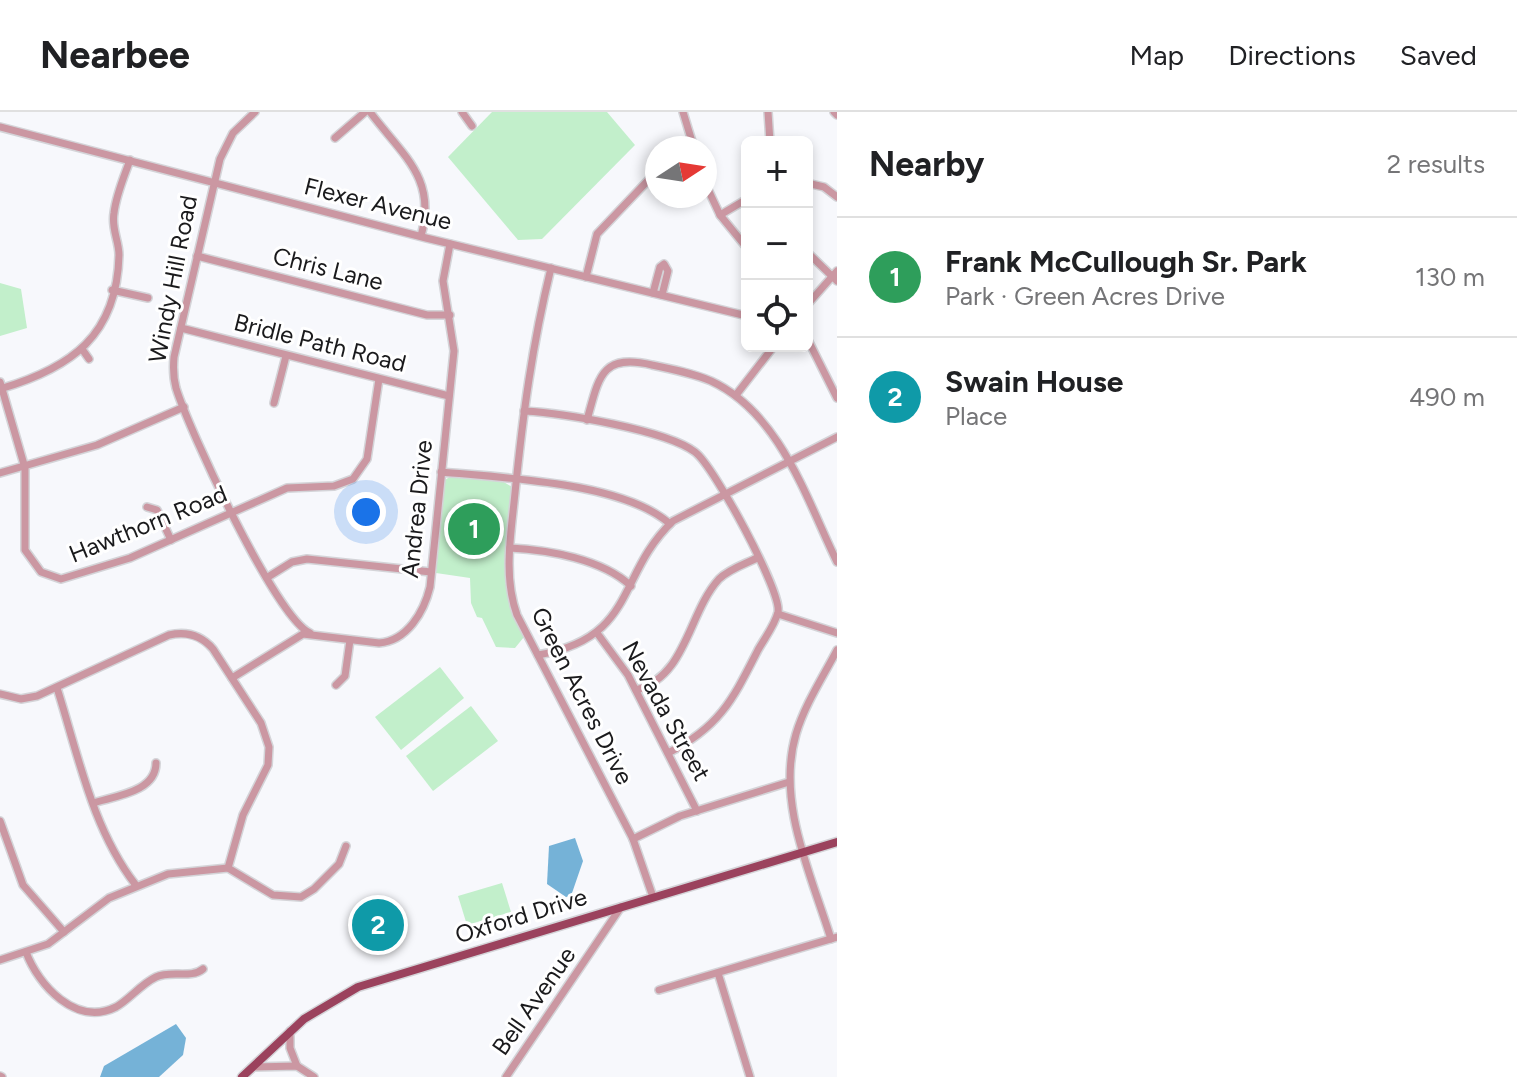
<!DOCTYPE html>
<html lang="en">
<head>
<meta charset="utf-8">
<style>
	body { margin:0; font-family:Figtree,sans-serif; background:#f6f6f6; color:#202124 }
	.controls { position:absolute; right:24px; top:24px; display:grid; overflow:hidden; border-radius:12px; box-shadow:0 4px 12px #0003 }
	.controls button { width:72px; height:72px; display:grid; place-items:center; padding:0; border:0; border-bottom:2px solid #e0e0e0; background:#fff; color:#202124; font:40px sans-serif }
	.compass { position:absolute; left:645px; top:24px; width:72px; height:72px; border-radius:50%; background:#fff; box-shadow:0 4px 12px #0003; rotate:78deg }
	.you { position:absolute; left:366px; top:400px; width:28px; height:28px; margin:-20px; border:6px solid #fff; border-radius:50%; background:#1a73e8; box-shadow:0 0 0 12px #1a73e833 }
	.badge { display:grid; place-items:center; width:52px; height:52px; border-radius:50%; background:#ea580c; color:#fff; font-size:26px; font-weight:700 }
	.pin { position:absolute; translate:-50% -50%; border:4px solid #fff; box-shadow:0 2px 8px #0006 }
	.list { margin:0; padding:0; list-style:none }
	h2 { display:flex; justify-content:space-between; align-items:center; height:104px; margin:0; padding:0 32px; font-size:34px }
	h2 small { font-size:26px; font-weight:400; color:#757577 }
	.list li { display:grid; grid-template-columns:52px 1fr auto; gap:24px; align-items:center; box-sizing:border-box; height:120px; padding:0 32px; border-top:2px solid #e0e0e0 }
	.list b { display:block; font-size:30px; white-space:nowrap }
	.list p { margin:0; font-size:26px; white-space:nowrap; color:#757577 }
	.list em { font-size:26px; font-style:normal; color:#757577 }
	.icon { flex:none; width:44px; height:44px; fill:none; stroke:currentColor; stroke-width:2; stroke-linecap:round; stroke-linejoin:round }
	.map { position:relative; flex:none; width:837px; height:965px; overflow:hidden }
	header { display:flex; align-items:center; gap:48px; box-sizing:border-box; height:112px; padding:0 40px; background:#fff; border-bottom:2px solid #e0e0e0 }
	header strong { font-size:38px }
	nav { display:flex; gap:44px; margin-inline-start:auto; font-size:28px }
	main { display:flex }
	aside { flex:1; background:#fff }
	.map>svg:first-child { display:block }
	.green { fill:#c2efcb }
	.water { fill:#75b2d7 }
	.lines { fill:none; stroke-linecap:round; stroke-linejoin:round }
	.minor-casing { stroke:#d4d4d8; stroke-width:10 }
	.major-casing { stroke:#d4d4d8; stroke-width:11 }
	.minor { stroke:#cb97a2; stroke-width:7 }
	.major { stroke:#9b425d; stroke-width:8 }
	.labels { text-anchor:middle; stroke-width:6; stroke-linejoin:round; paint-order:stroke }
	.street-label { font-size:24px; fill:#1a1a1c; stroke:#fff }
</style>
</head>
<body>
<header>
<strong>Nearbee</strong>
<nav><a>Map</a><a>Directions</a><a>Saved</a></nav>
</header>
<main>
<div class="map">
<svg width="837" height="965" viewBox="0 0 837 965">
	<rect width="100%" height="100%" fill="#f7f8fc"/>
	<g class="green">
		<polygon points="492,0 607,0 635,33 542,127 518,128 448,45"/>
		<polygon points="0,171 21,177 27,216 0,224"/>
		<polygon points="451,364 502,369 512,375 505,470 524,525 515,536 496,535 482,506 477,505 471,491 470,466 436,461 445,368"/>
		<polygon points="440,555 464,586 401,638 375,605"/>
		<polygon points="471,594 498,629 433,679 406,644"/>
		<polygon points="502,771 511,800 467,813 458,784"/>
	</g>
	<g class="water">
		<polygon points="575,726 583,749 571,784 566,785 547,772 549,734"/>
		<polygon points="176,912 186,926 183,943 159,965 100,965 104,954"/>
	</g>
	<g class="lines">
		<defs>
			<g id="minor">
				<path d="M 255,0 L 233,21 L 220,47 L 174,245 C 173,256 173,265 176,276 C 189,318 276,506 310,521"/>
				<path d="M 370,0 C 403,44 437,66 421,124"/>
				<polyline points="462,0 472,14"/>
				<polyline points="683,0 694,36"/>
				<polyline points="768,0 770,30"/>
				<polyline points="834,0 837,3"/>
				<polyline points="0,15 426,126 747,204"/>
				<polyline points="335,26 365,0"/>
				<polyline points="705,71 720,103 747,136"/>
				<polyline points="807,71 824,75 837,85"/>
				<polyline points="720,103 747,87"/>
				<polyline points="807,140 837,169"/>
				<polyline points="197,144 427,203 450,203"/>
				<path d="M 551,156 C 532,234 523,302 515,381 C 511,422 503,464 517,503 L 633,727 L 653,785"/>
				<polyline points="586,165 597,122 657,59"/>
				<polyline points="112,178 148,186"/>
				<polyline points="653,181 660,155 664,152 668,159 662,183"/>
				<polyline points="807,193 837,159"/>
				<polyline points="181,216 449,284"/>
				<polyline points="807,226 837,286"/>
				<polyline points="82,237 89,247"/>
				<polyline points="0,270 25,356 25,438 41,460 61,467 130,446 287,376 334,374 353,367 367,347 379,267"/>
				<path d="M 0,277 C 71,256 117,224 119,143 C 119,129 111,116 114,101 C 116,83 124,65 130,48"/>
				<polyline points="736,283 774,234"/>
				<polyline points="274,291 286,244"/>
				<path d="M 524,299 C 562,301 666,318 695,340 C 714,354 782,480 778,500 C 775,513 764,527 758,538 C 733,587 720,615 668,641"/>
				<path d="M 587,308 C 599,265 601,241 652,253 C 672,257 692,261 711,269 C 780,301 806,386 837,450"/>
				<path d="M 441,360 C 504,366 623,370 670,412"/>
				<polyline points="0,361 97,333 184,295"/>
				<polyline points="147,395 157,398 171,428"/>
				<path d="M 510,436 C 549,438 602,447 631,474"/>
				<polyline points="268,465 292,450 307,447 431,460"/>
				<polyline points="778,502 837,521"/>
				<polyline points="597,521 628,563 697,699"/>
				<path d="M 538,543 C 637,526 616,463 673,409 L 837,325"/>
				<path d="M 232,566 L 303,522 L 379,531 C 407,529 424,500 430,475 L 454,239 L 443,169 L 450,132"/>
				<polyline points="336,573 345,564 350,528"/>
				<path d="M 57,576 C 78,642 92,716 135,772"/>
				<path d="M 636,578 C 687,564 688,501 719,467 C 729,457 745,452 757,446"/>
				<path d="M 0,582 L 21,587 L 37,584 L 169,523 C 187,519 201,523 213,537 L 261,611 L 269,635 L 268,653 L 243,703 L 228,756"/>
				<path d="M 93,691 C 115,684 156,680 156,651"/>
				<polyline points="0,709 23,773 64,820"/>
				<polyline points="633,727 680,704 789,670"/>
				<path d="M 831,827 C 811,762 776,690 796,622 C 805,592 823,565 837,538"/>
				<path d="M 26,840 C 38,873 76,915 116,895 C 130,887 141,872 156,865 C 171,858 191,867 203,857"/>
				<polyline points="0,848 48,832 109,786 168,762 228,756 273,783 301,785 314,777 339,752 346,734"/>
				<polyline points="718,861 750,965"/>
				<polyline points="659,878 837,825"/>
				<polyline points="290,919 290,936 297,954"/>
				<polyline points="253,955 297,954 314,965"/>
				<polyline points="0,964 2,965"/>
				<polyline points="506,965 621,795"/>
			</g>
			<polyline id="major" points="242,965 304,907 358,875 837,730"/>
		</defs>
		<use href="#minor" class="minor-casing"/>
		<use href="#major" class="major-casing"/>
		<use href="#minor" class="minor"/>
		<use href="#major" class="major"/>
	</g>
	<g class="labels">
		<g class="street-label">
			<text transform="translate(378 92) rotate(14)" y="8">Flexer Avenue</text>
			<text transform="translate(328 157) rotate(14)" y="8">Chris Lane</text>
			<text transform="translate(173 167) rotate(-79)" y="8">Windy Hill Road</text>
			<text transform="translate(320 231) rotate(14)" y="8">Bridle Path Road</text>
			<text transform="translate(417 397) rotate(-84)" y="8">Andrea Drive</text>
			<text transform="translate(148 412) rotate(-22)" y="8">Hawthorn Road</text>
			<text transform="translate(582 584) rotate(63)" y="8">Green Acres Drive</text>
			<text transform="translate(666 599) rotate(61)" y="8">Nevada Street</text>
			<text transform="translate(521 804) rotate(-17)" y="8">Oxford Drive</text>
			<text transform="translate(534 889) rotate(-55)" y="8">Bell Avenue</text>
		</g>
	</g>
</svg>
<div class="controls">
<button>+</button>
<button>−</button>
<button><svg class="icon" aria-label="locate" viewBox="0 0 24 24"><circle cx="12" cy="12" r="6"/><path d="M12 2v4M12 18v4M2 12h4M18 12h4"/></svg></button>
</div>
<svg class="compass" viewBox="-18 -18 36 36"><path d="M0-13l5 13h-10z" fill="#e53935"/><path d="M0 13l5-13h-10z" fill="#757577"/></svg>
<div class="you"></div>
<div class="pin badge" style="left:474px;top:417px;background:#2e9e5b">1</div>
<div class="pin badge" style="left:378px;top:813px;background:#0f9aa8">2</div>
</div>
<aside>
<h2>Nearby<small>2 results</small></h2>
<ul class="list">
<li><span class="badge" style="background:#2e9e5b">1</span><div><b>Frank McCullough Sr. Park</b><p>Park · Green Acres Drive</p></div><em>130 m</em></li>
<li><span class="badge" style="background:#0f9aa8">2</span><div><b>Swain House</b><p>Place</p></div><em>490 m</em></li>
</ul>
</aside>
</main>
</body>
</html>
